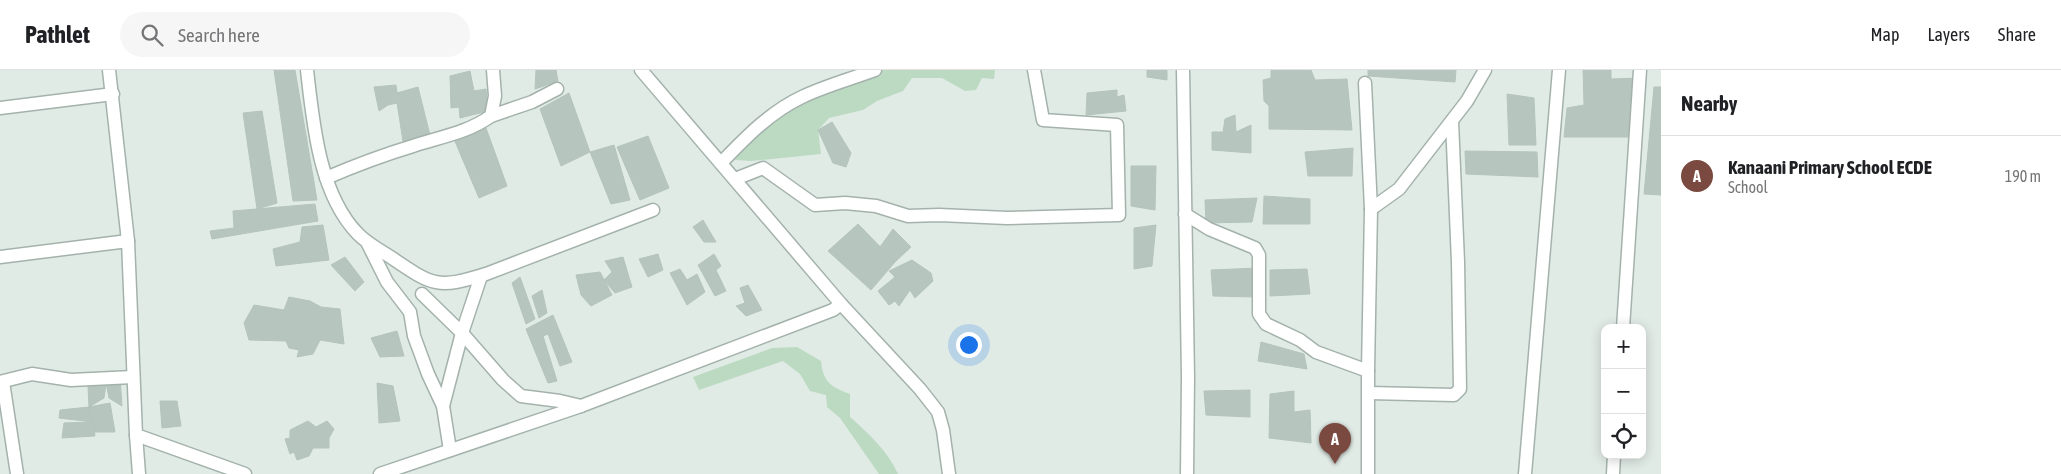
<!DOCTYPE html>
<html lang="en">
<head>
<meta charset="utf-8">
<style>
	body { margin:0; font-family:"Asap Condensed",sans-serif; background:#f6f6f6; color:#202124 }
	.controls { position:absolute; right:15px; bottom:15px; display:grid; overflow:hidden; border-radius:10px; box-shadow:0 2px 12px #0003 }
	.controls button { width:45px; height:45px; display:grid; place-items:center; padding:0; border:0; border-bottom:1px solid #e0e0e0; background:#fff; color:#202124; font:25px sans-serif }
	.you { position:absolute; left:968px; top:274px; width:18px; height:18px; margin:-12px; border:4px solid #fff; border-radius:50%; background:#1a73e8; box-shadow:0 0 0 8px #1a73e833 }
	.badge { display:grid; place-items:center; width:32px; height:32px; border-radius:50%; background:#7a4940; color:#fff; font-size:16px; font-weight:700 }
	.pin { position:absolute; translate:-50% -41px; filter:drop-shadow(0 1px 2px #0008) }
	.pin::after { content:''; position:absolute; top:26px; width:18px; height:15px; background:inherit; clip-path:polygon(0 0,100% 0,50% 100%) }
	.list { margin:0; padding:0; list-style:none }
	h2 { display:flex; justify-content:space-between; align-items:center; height:65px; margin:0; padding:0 20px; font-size:21px }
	h2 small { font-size:16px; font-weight:400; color:#757577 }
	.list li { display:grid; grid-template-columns:32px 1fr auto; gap:15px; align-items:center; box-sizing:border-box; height:80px; padding:0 20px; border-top:1px solid #e0e0e0 }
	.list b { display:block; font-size:19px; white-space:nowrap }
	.list p { margin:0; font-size:16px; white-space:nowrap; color:#757577 }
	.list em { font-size:16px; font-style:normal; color:#757577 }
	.icon { flex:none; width:28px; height:28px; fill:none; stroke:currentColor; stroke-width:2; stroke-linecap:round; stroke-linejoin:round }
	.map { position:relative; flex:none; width:1661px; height:404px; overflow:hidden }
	header { display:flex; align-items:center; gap:30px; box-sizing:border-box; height:70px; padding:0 25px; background:#fff; border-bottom:1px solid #e0e0e0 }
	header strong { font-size:24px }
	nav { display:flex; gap:28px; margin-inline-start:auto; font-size:18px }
	.search { width:350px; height:45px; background:#f6f6f6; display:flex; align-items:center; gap:12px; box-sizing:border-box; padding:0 18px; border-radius:28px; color:#757577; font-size:19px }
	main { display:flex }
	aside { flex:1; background:#fff }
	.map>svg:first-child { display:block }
	.green { fill:#bcdac2 }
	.building { fill:#b7c5bf; stroke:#b4c4bc }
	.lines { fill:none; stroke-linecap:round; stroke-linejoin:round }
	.minor-casing { stroke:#a4b2ac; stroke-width:15 }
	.minor { stroke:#fff; stroke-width:12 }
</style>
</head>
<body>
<header>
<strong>Pathlet</strong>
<div class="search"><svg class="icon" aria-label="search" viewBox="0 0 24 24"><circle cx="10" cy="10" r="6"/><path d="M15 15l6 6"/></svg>Search here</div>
<nav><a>Map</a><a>Layers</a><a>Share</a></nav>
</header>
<main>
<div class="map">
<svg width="1661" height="404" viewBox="0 0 1661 404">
	<rect width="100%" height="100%" fill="#e1ebe6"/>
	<g class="green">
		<polygon points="875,0 995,0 994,9 982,8 976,20 965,21 942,8 912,8 903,21 877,31 863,40 829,48 818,60 821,84 751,91 735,90 755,57 790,33"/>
		<path d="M 797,277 L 821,291 C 823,312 831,317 850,324 L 850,347 C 868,363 888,381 898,404 L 879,404 L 840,348 L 827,337 L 826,325 L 810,321 L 800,304 L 783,291 L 699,320 L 693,307 L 772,278 Z"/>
	</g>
	<g class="building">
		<polygon points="274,0 295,0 317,130 293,131"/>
		<polygon points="536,0 556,0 558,11 535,19"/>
		<polygon points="1147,0 1167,0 1167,10 1147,7"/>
		<polygon points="1271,0 1311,0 1315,10 1347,9 1352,60 1269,59 1269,36 1264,31 1263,10 1271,8"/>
		<polygon points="1368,0 1456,0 1455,12 1368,6"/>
		<polygon points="1583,0 1611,0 1611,9 1639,8 1631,67 1564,67 1567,38 1584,35"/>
		<polygon points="470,1 474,21 486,19 488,41 460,48 459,37 451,38 450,6"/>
		<polygon points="396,15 397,23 418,17 430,65 403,71 397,33 388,35 379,41 374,17"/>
		<polygon points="1654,17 1661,17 1661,125 1644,124"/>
		<polygon points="1117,20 1117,27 1124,25 1126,41 1086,45 1087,23"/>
		<polygon points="569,23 590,82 561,96 540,39"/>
		<polygon points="1507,24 1534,28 1536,75 1509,75"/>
		<polygon points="262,41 277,133 257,139 243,43"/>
		<polygon points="1235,45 1236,62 1251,55 1251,83 1212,80 1212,62 1223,62 1225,49"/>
		<polygon points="832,52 851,83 846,97 833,93 818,60"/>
		<polygon points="486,58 507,116 479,128 454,69"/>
		<polygon points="648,66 669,118 640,130 617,77"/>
		<polygon points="614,75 630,130 611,134 590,82"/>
		<polygon points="1353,78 1352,106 1308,106 1305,82"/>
		<polygon points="1465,81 1537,82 1538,107 1466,104"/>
		<polygon points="1131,96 1156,96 1155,140 1131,136"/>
		<polygon points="1264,126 1310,129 1310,154 1263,154"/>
		<polygon points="1257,128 1252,152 1206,153 1205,130"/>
		<polygon points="315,134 318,151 212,169 210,161 234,158 233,141"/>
		<polygon points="703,150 716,172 704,172 693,157"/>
		<polygon points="858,154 895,192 871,220 828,181"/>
		<polygon points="323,155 329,190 276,196 273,179 300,172 302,157"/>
		<polygon points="1156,155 1152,196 1134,199 1134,158"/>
		<polygon points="893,159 911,177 895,192 880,177"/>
		<polygon points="658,184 663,200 648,207 639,189"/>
		<polygon points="714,184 721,196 716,200 726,221 715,226 698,195"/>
		<polygon points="345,187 364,212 355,221 331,195"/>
		<polygon points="623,187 632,217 615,223 604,210 612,202 605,191"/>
		<polygon points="912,190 931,203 933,211 915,228 910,220 899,236 895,231 889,235 878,221 895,207 889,201"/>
		<polygon points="1259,198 1254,227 1213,226 1211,200"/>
		<polygon points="680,199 687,210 697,204 705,222 687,235 670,203"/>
		<polygon points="1307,199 1310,224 1270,226 1270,200"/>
		<polygon points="600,202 612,225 591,236 581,225 576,205"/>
		<polygon points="520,207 535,249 526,254 512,213"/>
		<polygon points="748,215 762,240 746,246 736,236 745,233 740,218"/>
		<polygon points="542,220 547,243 539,248 532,226"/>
		<polygon points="289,227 310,231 321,237 340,239 344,274 320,270 313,284 297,287 299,280 289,278 286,271 249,270 244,253 254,235 284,240"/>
		<polygon points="553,245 572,292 560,296 548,264 543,266 557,311 548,313 526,259"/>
		<polygon points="397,261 404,286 380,287 371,268"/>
		<polygon points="1261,272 1304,284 1307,299 1258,291"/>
		<polygon points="105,308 120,308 122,336 109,328"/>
		<polygon points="377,313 393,316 400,351 379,353"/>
		<polygon points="106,314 104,328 89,337 88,316"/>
		<polygon points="1250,320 1250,347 1206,345 1204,321"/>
		<polygon points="1294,321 1294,342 1310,340 1311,373 1269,368 1270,324"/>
		<polygon points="160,331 177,331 181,356 162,358"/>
		<polygon points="110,333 115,362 95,362 89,337"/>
		<polygon points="89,337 93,352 59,348 60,340"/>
		<polygon points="308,351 316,357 327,351 334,359 329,368 329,378 313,378 309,386 297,390 294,382 290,384 285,369 290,368 290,360"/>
		<polygon points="93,352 95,366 62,368 64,353"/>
	</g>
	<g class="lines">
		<defs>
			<g id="minor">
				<polyline points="109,0 128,171 136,365 245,404"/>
				<path d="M 307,0 C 313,53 319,124 358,164 C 368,174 381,181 392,188 C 433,216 438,219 486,204 L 653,140"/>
				<polyline points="1183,0 1188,307 1187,404"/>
				<polyline points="1365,13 1371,139 1368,301"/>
				<polyline points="0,38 113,24"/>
				<polyline points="491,46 532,32 557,19"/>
				<path d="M 721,93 C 745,68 770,42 802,27 C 825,16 851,9 875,0"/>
				<path d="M 326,108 C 354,96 383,85 413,76 C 440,67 467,63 491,46 L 495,26 L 493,0"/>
				<polyline points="735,109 763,98 815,135 845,133 876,136 908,146 939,145 1007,148 1119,145 1117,55 1043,50 1034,0"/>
				<polyline points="1371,139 1399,119 1467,31 1485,0"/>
				<polyline points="1185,144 1209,159 1255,178 1259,185 1259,244 1266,254 1300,270 1316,282 1368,301 1368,404"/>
				<polyline points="367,172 387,212 410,242 414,266 428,304 443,336"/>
				<polyline points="0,187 128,171"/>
				<polyline points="422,224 462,263 503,310 521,326 560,331 581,336"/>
				<polyline points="841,234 920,319 938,342 943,360 949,404"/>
				<polyline points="1623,258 1640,0"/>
				<polyline points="0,312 32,304 71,310 133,307"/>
				<polyline points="3,312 17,404"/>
				<polyline points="1369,323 1454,325 1460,319 1458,192 1452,51"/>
				<polyline points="136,365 139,404"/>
				<polyline points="450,380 443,336 462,263 481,206"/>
				<polyline points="380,404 581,336 833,240 841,234 641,0"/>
				<polyline points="1525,404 1559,0"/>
				<polyline points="1613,404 1614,385"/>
			</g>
		</defs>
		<use href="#minor" class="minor-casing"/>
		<use href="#minor" class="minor"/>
	</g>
</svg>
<div class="controls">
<button>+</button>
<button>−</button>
<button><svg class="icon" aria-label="locate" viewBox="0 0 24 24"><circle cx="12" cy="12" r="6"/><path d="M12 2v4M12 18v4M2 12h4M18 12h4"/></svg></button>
</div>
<div class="you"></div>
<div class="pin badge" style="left:1335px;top:394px">A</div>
</div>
<aside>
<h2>Nearby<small></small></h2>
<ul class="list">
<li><span class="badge">A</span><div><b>Kanaani Primary School ECDE</b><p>School</p></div><em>190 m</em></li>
</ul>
</aside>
</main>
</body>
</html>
